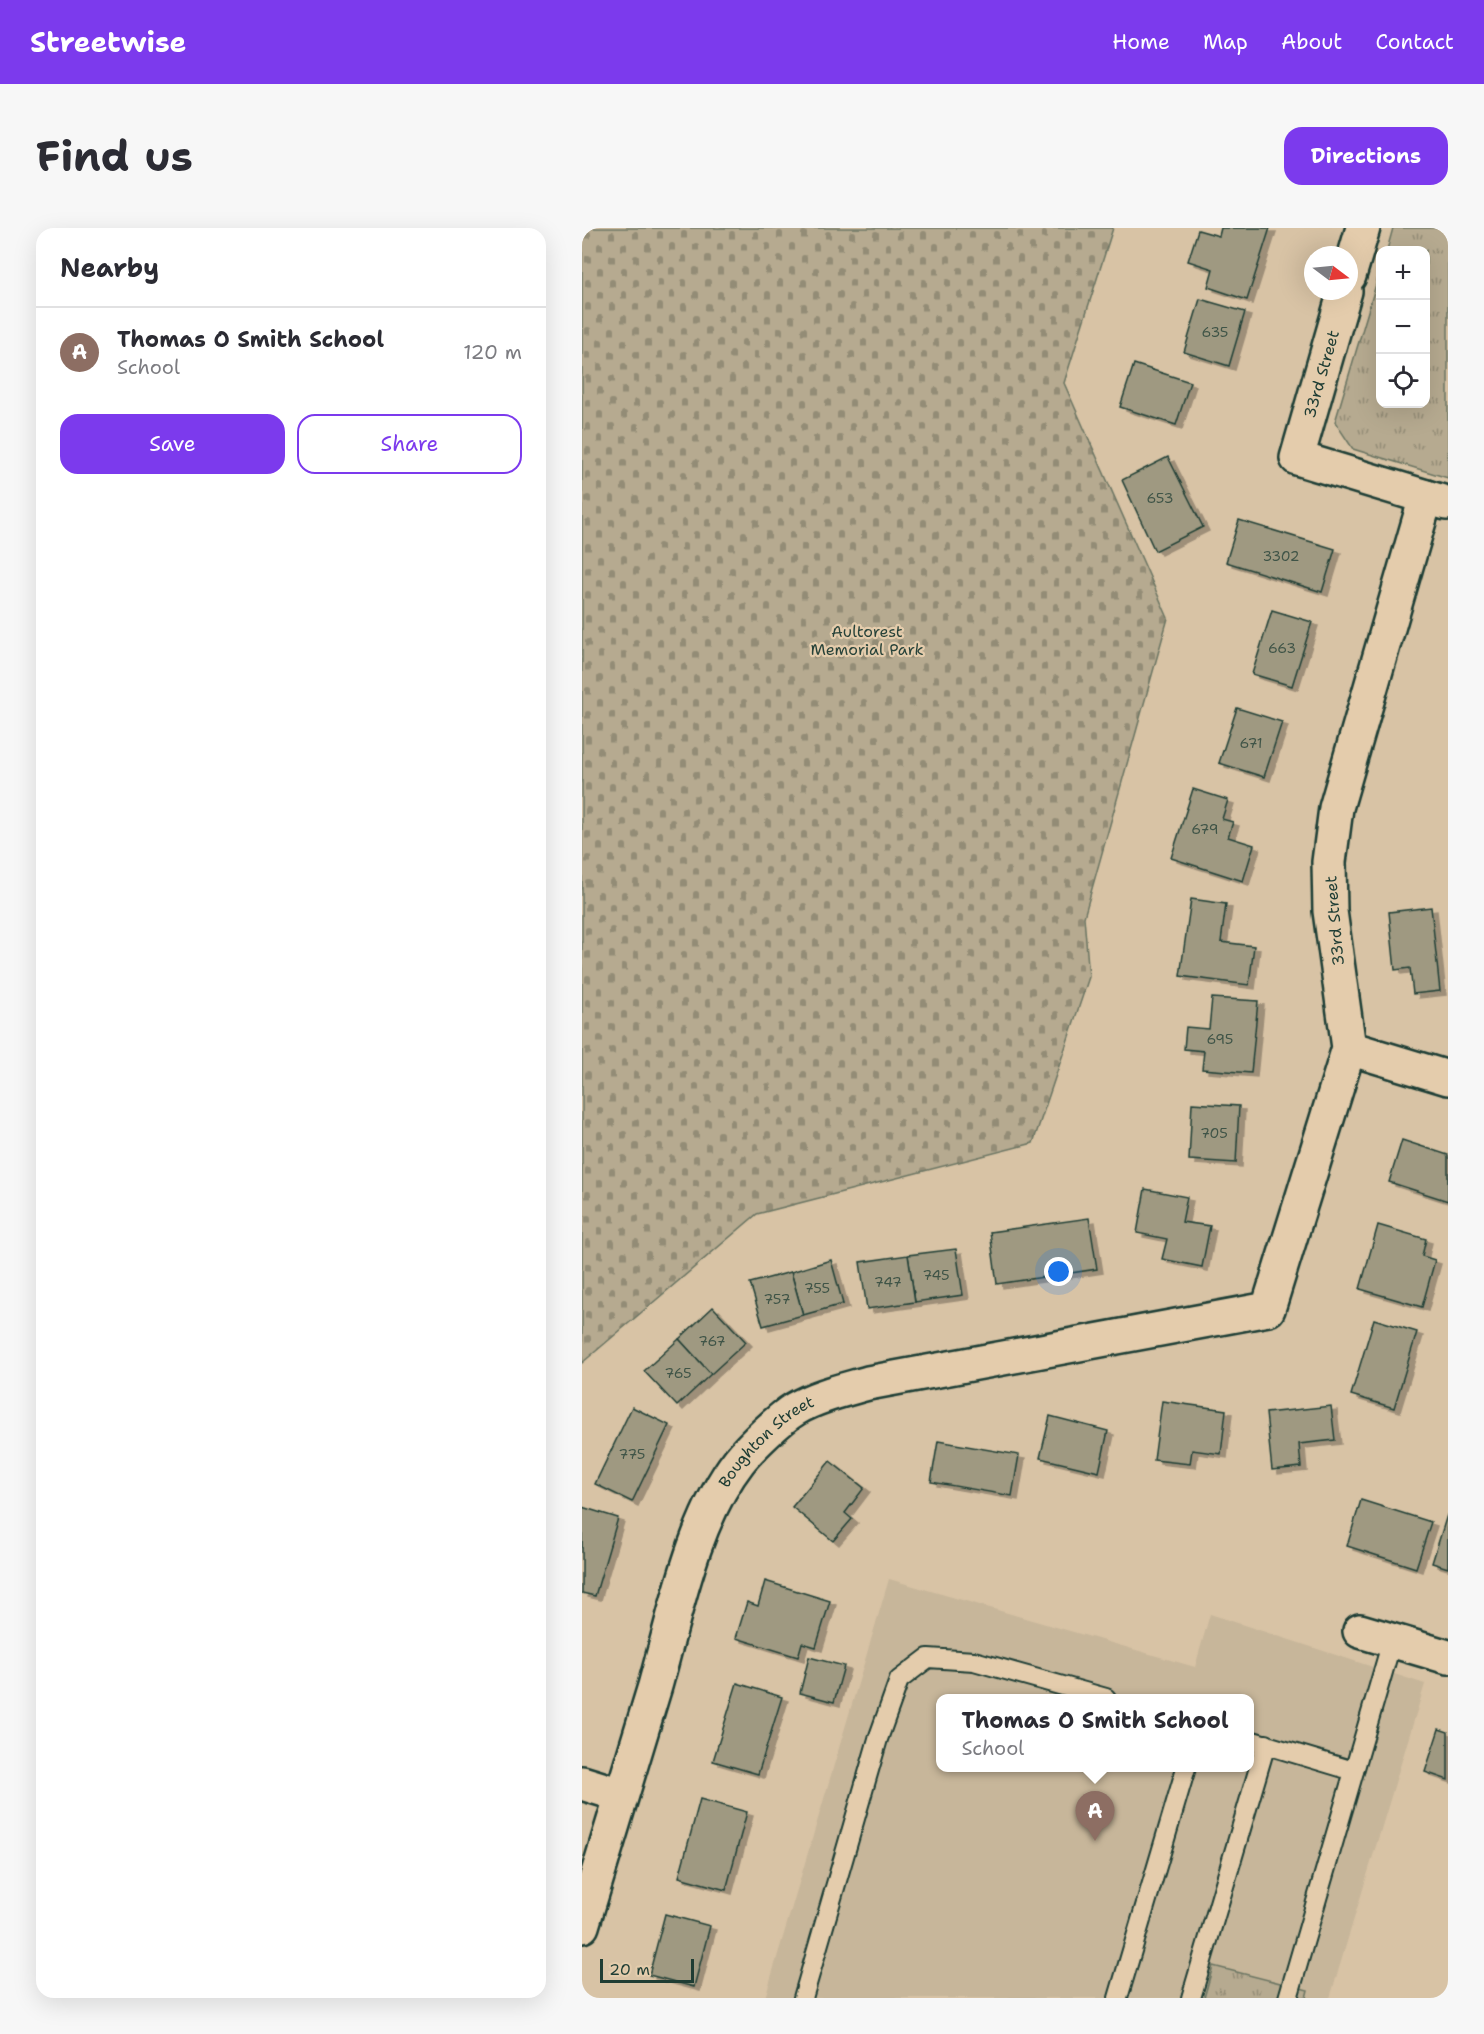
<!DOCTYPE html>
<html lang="en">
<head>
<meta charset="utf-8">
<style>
	body { margin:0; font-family:"Shantell Sans",sans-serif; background:#f7f7f7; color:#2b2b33 }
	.controls { position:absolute; right:18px; top:18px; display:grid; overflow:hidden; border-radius:12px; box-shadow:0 6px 24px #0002 }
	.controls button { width:54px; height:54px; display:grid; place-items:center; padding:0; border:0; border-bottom:2px solid #e1e1e2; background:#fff; color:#2b2b33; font:30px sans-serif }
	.compass { position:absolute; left:722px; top:18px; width:54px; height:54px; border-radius:50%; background:#fff; box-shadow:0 6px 24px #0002; rotate:106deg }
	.scale { position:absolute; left:18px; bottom:15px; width:94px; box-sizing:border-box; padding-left:6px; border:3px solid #1f3d34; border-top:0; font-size:16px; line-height:21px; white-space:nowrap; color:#1f3d34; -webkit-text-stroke:4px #e4ccac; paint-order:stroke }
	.you { position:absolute; left:477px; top:1044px; width:21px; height:21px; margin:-15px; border:4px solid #fff; border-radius:50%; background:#1a73e8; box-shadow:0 0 0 9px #1a73e833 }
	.badge { display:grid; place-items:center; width:39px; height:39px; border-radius:50%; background:#7c3aed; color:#fff; font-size:20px; font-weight:700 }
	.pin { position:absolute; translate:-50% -50px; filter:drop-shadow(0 2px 3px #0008) }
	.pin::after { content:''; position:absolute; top:32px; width:21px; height:18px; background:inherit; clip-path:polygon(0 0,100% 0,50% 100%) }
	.popup { position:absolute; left:354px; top:1466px; width:318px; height:78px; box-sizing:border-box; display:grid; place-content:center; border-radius:12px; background:#fff; filter:drop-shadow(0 2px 4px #0005); font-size:20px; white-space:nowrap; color:#7c7c81 }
	.popup b { font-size:22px; color:#2b2b33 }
	.popup::after { content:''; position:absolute; left:50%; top:100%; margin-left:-12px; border:12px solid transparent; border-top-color:#fff }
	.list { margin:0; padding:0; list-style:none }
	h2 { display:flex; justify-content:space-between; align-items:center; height:78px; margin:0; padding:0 24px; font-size:26px }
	h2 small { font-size:20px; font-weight:400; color:#7c7c81 }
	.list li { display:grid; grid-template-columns:39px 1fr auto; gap:18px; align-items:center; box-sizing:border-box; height:90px; padding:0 24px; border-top:2px solid #e1e1e2 }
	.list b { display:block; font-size:22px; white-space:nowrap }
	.list p { margin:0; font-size:20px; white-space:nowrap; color:#7c7c81 }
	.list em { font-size:20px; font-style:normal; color:#7c7c81 }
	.actions { display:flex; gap:12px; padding:18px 24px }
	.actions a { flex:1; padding:14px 0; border:2px solid #7c3aed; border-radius:18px; text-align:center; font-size:21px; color:#7c3aed }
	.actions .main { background:#7c3aed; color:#fff }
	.icon { flex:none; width:33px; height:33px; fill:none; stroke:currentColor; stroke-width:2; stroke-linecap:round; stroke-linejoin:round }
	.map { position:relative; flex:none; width:866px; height:1770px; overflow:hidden; border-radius:18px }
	header { display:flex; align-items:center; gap:36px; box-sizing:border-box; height:84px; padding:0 30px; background:#7c3aed; color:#fff }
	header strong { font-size:28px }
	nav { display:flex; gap:33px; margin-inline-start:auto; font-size:21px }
	.intro { display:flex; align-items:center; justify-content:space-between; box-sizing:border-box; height:144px; padding:0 36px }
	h1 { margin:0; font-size:42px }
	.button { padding:15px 27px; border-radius:18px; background:#7c3aed; color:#fff; font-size:21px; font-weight:700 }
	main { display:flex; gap:36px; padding:0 36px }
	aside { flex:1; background:#fff; border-radius:18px; box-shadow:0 6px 24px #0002 }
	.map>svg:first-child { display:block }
	.built { fill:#c7b69a; fill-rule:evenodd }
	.grass { fill:url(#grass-tufts); stroke:#6a7462; stroke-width:1.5 }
	.cemetery { fill:url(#cemetery-stones); stroke:#6a7462; stroke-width:1.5 }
	.building { fill:#9f9981; stroke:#1f3d34; stroke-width:1.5; filter:url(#shadow) }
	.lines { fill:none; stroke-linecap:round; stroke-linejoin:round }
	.lane-casing { stroke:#1f3d34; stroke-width:22 }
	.street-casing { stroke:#1f3d34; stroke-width:38 }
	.lane { stroke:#e4ccac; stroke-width:18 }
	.street { stroke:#e4ccac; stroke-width:33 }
	.labels { text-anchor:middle; stroke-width:4.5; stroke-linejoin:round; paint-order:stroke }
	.number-label { font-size:14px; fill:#3f5447 }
	.street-label { font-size:16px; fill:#1f3d34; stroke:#e4ccac }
	.park-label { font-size:16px; fill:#274239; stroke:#e4ccac }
</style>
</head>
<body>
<header>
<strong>Streetwise</strong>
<nav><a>Home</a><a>Map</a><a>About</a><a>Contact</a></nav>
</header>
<div class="intro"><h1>Find us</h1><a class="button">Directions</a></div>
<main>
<aside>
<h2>Nearby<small></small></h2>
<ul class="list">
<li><span class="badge" style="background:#8d6e63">A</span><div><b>Thomas O Smith School</b><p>School</p></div><em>120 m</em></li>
</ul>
<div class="actions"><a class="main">Save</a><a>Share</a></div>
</aside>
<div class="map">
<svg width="866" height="1770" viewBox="0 0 866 1770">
	<defs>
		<pattern id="grass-tufts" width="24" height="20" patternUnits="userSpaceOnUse" patternTransform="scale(1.5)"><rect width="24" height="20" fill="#b6aa90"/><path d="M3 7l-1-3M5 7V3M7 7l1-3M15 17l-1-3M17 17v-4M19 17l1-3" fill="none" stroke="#938c76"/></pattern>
		<pattern id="cemetery-stones" width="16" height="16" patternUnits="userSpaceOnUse" patternTransform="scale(1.5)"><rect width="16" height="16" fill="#b6aa90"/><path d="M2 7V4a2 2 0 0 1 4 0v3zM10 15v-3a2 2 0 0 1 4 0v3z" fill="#938c76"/></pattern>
		<filter id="shadow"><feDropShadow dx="6" dy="4" stdDeviation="0" flood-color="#0004"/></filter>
	</defs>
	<rect width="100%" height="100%" fill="#d8c3a5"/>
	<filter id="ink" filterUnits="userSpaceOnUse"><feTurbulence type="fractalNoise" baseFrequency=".0167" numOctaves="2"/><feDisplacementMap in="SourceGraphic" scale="12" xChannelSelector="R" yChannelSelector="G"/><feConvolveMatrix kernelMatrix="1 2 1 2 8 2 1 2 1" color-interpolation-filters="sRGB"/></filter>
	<g filter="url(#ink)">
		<path class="built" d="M 307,1351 L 613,1439 L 628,1386 L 843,1456 L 748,1770 L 183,1770 ZM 358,1470 L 668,1470 L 668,1540 L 358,1540 Z"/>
		<g class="grass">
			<polygon points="811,0 866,0 866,250 771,221 753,194 798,43 798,176 844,176 844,22 805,22"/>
			<polygon points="631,1738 726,1762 724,1770 622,1770"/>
		</g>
		<polygon class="cemetery" points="0,0 531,0 482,155 586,390 502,689 507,749 451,915 175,986 0,1135"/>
		<g class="building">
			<polygon points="639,0 688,0 665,72 626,59 631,41 606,33 616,2 637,8"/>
			<polygon points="618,71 663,84 647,138 602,124"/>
			<polygon points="552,136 608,154 594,197 538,179"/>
			<polygon points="586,229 621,299 573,323 540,252"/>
			<polygon points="657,292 753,321 740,364 644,334"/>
			<polygon points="690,382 730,394 710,458 670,446"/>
			<polygon points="655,480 700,494 682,549 637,535"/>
			<polygon points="611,561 646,572 640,591 651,594 646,609 672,617 661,653 589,630"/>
			<polygon points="609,671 644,676 639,714 672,718 667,757 598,748"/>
			<polygon points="849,679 858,763 831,766 828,740 813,742 807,684"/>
			<polygon points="630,770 676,773 669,845 620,841 622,823 602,821 604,799 627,801"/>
			<polygon points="610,875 657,878 654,935 607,932"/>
			<polygon points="820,912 866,927 866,973 807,954"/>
			<polygon points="563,961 605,969 600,994 628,998 620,1039 580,1031 585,1011 555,1005"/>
			<polygon points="507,990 515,1041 415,1056 408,1004"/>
			<polygon points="796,997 844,1011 840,1028 853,1032 840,1079 778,1061"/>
			<polygon points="374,1021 381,1067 333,1074 326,1027"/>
			<polygon points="326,1027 333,1074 285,1081 278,1034"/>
			<polygon points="249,1032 261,1076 221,1087 209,1044"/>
			<polygon points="209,1044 221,1087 181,1098 168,1055"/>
			<polygon points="131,1079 164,1114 129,1146 97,1111"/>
			<polygon points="792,1091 835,1104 812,1180 769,1167"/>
			<polygon points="97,1111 129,1146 95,1178 62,1143"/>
			<polygon points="580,1173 644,1182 639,1226 610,1222 608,1236 572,1232"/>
			<polygon points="749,1178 753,1212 717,1216 719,1239 690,1242 684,1185"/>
			<polygon points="50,1179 87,1197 50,1274 13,1256"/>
			<polygon points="468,1188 526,1203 517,1244 458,1230"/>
			<polygon points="356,1213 437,1227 430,1268 349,1254"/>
			<polygon points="248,1233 282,1260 263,1285 270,1291 251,1313 210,1279"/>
			<polygon points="779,1272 849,1294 834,1340 765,1318"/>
			<polygon points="0,1279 36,1290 13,1368 0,1365"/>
			<polygon points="865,1287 866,1287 866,1340 850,1335"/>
			<polygon points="183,1353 248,1373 234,1419 220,1415 216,1429 154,1410 165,1374 176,1378"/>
			<polygon points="227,1429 262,1438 252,1474 218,1465"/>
			<polygon points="155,1455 200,1469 176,1546 131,1533"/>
			<polygon points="857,1501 866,1504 866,1552 843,1544"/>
			<polygon points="118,1571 165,1584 144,1662 97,1649"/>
			<polygon points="83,1686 128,1698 112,1759 67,1747"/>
		</g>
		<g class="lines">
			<defs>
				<g id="lane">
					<polyline points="668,1512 772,1543"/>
					<polyline points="221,1770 296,1511 317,1452 346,1430 392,1433 524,1470"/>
					<polyline points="536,1770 604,1540"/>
					<polyline points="609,1770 684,1516"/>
					<polyline points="706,1770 810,1413"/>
				</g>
				<g id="street">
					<polyline points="767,48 781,0"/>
					<polyline points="763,63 715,230 864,275"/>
					<polyline points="767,820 866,850"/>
					<polyline points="778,1403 866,1429"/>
					<polyline points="0,1555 39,1567"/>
					<path id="s1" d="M 0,1698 C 24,1618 49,1538 73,1458 C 93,1387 111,1292 157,1233 C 168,1219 198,1190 213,1181 C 235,1168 262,1162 286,1155 L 686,1081 L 767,820 L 748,683 L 747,634 L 754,580 L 844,269"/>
				</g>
			</defs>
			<use href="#lane" class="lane-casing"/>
			<use href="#street" class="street-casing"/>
			<use href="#lane" class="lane"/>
			<use href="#street" class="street"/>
		</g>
	</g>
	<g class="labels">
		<g class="number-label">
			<text x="633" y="109">635</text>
			<text x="578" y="275">653</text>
			<text x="699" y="333">3302</text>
			<text x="700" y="425">663</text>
			<text x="669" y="520">671</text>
			<text x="623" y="606">679</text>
			<text x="638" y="816">695</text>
			<text x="632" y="910">705</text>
			<text x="354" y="1052">745</text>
			<text x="306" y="1059">747</text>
			<text x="235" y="1065">755</text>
			<text x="195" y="1076">757</text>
			<text x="130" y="1118">767</text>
			<text x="96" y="1150">765</text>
			<text x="50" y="1231">775</text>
		</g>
		<g class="street-label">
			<text transform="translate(739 146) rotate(-74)" y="6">33rd Street</text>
			<text transform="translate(752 693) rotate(-95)" y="6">33rd Street</text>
			<text dy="6" stroke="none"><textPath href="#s1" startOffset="526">Boughton Street</textPath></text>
		</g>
		<g class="park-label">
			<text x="285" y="409">Aultorest<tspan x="285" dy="18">Memorial Park</tspan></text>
		</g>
	</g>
</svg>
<div class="controls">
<button>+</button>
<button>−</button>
<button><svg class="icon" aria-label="locate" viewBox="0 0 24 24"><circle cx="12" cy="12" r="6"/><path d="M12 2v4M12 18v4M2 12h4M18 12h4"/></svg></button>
</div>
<svg class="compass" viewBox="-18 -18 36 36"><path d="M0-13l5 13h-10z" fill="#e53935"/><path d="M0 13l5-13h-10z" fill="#7c7c81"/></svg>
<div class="scale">20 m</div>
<div class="you"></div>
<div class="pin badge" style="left:513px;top:1613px;background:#8d6e63">A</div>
<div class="popup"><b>Thomas O Smith School</b>School</div>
</div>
</main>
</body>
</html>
